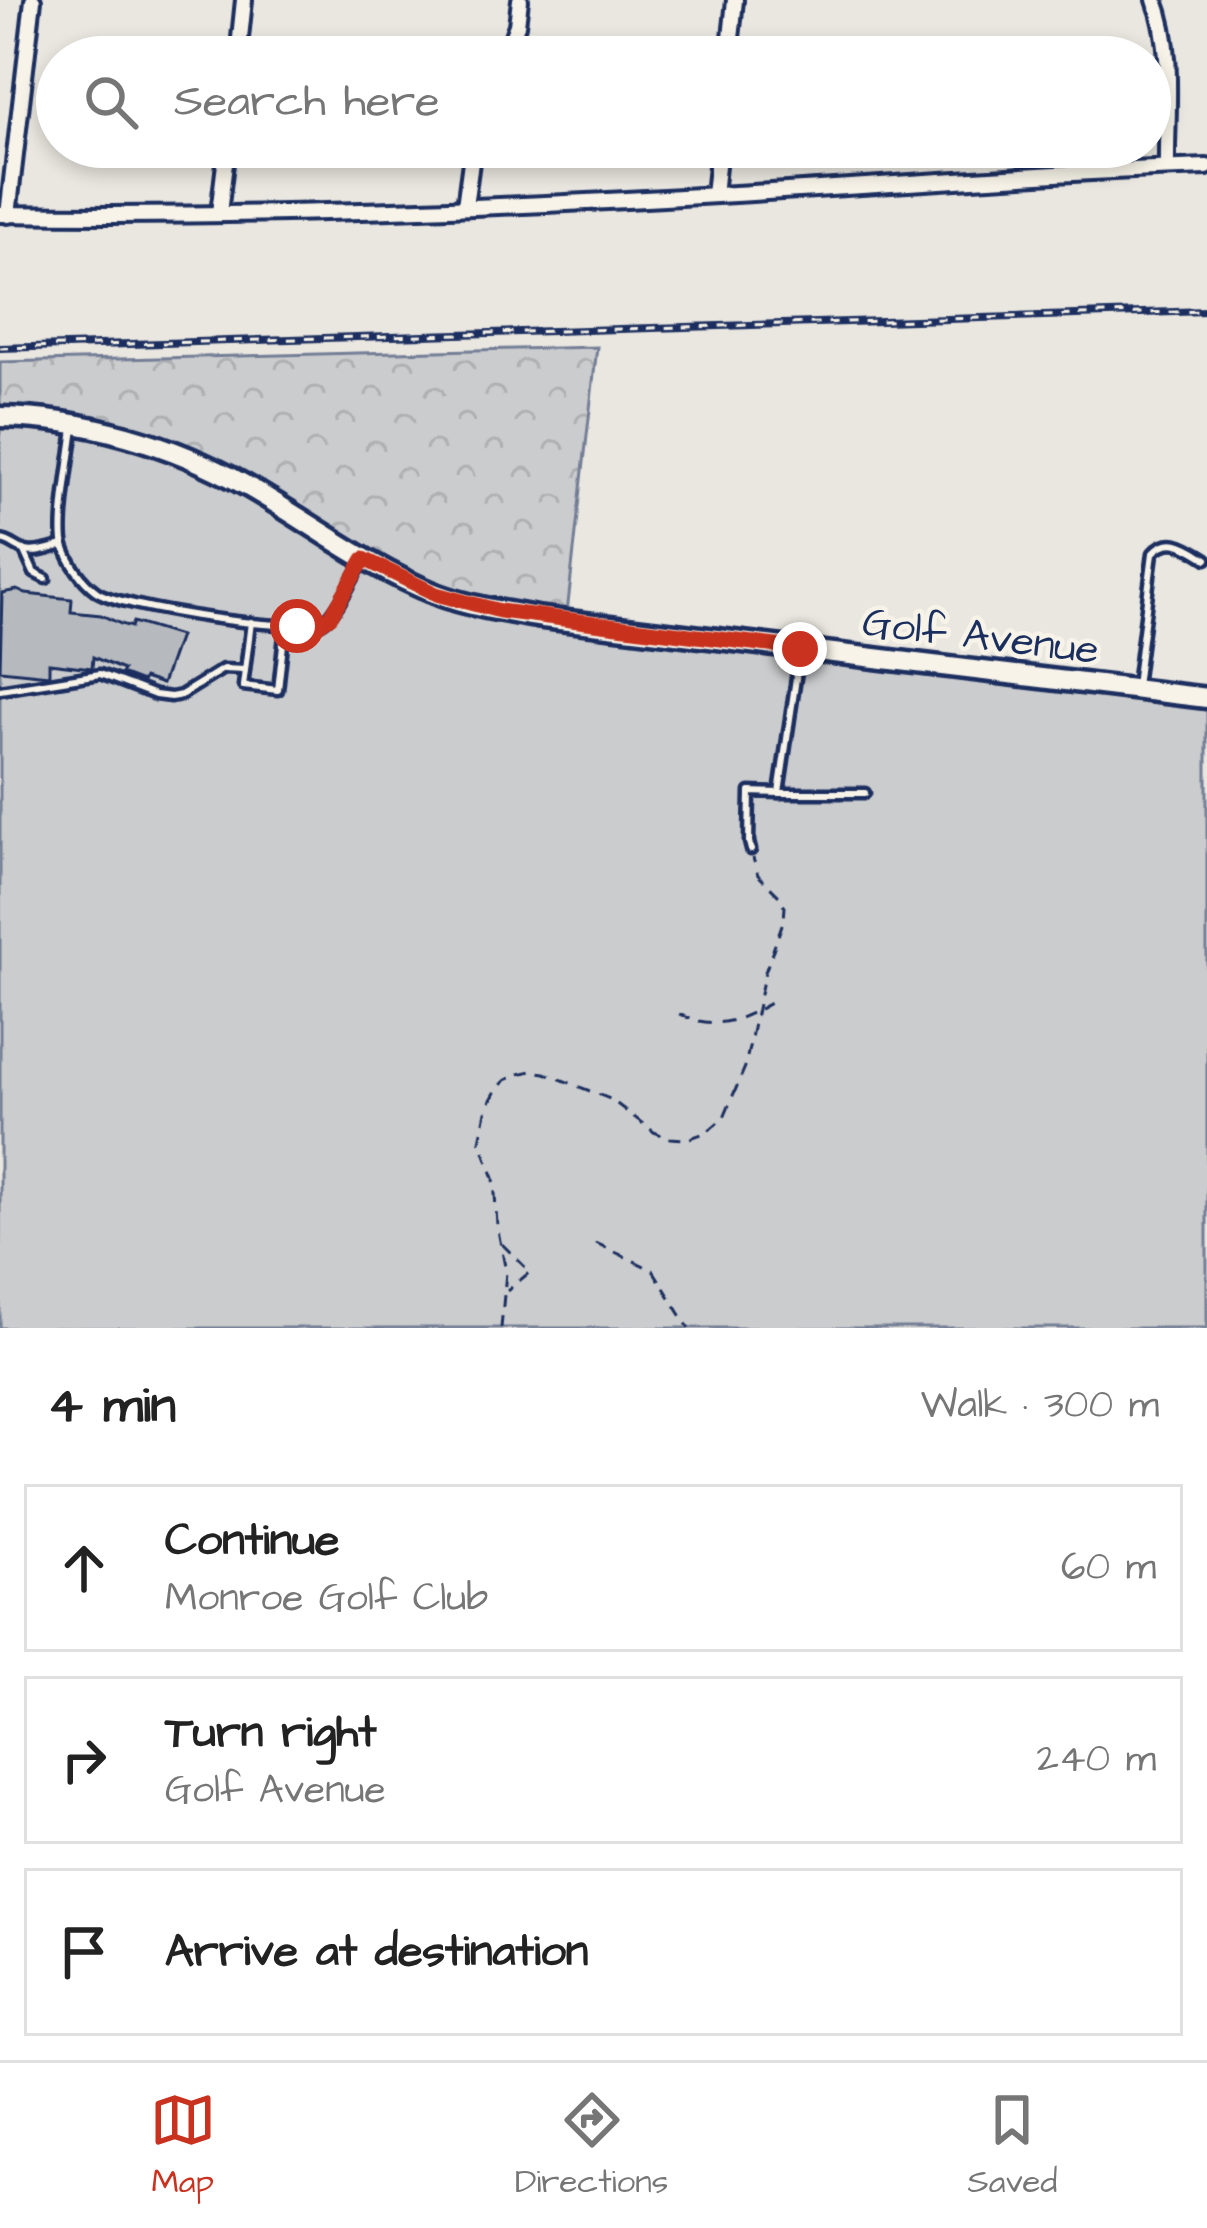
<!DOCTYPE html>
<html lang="en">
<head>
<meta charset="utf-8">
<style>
	body { margin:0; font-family:"Architects Daughter",sans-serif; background:#f6f6f6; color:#222 }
	.stop { position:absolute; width:36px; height:36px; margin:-27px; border:9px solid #c8321e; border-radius:50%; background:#fff }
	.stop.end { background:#c8321e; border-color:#fff; box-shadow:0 3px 12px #0008 }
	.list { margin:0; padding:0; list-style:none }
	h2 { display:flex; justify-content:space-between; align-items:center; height:156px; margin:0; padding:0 48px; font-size:51px }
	h2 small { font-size:39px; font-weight:400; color:#767676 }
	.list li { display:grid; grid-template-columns:78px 1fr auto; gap:36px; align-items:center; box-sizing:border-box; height:168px; margin:0 24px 24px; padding:0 24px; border:3px solid #e0e0e0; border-radius:0px }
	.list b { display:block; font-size:45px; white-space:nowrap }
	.list p { margin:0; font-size:39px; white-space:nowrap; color:#767676 }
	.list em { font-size:39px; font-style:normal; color:#767676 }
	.icon { flex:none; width:66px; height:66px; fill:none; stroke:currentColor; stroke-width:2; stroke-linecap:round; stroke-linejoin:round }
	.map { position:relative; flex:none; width:1207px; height:1328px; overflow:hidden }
	.search { position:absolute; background:#fff; box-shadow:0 6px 18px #0003; left:36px; right:36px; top:36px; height:132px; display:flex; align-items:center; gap:30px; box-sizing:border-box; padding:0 42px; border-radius:66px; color:#767676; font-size:45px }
	.sheet { height:732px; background:#fff }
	nav { display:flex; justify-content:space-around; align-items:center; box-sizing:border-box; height:168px; border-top:3px solid #e0e0e0; background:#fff; font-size:33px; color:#767676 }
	nav a { display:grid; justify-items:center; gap:6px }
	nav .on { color:#c8321e }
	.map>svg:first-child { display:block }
	.grass { fill:#cbcccd; stroke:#737e96; stroke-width:3 }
	.forest { fill:url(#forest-crowns); stroke:#737e96; stroke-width:3 }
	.building { fill:#b6babf; stroke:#1b2f5e; stroke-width:3 }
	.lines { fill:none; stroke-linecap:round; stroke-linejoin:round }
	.lane-casing { stroke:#1b2f5e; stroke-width:15 }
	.street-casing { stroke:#1b2f5e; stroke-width:22 }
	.secondary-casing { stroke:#1b2f5e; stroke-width:27 }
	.path { stroke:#1b2f5e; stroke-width:3; stroke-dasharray:12 9; stroke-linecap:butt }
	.lane { stroke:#f7f3e8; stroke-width:6 }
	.street { stroke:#f7f3e8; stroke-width:14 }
	.secondary { stroke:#f7f3e8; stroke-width:18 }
	.rail-casing { stroke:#1b2f5e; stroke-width:8 }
	.rail { stroke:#f7f3e8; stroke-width:3; stroke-dasharray:9; stroke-linecap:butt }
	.route { stroke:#c8321e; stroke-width:15 }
	.labels { text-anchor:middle; stroke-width:9; stroke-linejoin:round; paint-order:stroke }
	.street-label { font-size:42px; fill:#1b2f5e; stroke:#f7f3e8 }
</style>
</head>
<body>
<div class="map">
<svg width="1207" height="1328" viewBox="0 0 1207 1328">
	<defs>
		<pattern id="forest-crowns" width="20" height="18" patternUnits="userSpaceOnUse" patternTransform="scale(3)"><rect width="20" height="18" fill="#cbcccd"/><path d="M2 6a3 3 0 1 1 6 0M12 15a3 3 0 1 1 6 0" fill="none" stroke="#aeb0b2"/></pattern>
	</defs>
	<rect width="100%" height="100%" fill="#eae7e0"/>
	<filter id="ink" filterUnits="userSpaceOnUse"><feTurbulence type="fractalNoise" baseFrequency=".00833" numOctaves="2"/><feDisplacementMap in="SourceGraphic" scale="24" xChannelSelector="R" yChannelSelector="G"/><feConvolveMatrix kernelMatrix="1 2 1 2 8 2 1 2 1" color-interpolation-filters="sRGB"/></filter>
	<g filter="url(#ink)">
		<polygon class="grass" points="0,424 96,436 130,445 202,472 232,487 343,556 388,580 558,627 1207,706 1207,1328 0,1328"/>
		<path class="forest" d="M 597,347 L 567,613 C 531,608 493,603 458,592 C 385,569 319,525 252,489 C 220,471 188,449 154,436 C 104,418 53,412 0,408 L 0,362 Z"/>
		<polygon class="building" points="17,590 26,594 72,599 71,612 101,615 121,624 131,627 133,622 179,636 162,684 144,678 142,682 121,674 123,670 93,657 92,668 49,663 49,675 0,670 2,593"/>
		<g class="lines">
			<defs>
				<g id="lane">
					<path d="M 74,428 C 71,454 58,525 64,546 C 69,562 82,581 96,591 C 118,608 297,634 321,623 C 336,616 353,578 362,563"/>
					<path d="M 0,540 C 12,541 15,548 26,551 C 37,554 52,548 63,545"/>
					<polyline points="24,551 34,573 46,579"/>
					<polyline points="251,622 243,686 278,690 285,626"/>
					<polyline points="800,651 779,793 865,793"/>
					<path d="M 1136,686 L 1153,553 C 1170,533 1189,548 1207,559"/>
					<polyline points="0,690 100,674 155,695 171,697 181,695 223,669 245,670"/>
					<polyline points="751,850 749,842 750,792 779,793"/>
				</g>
				<g id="street">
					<path d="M 1155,0 C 1175,51 1166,114 1167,168"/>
					<polyline points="238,57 244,0"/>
					<polyline points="505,57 517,25 520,0"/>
					<polyline points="729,57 735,0"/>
					<polyline points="714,195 719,147"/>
					<polyline points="465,206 473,147"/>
					<polyline points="219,213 227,147"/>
					<path d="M 0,214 C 239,218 479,209 717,195 C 880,186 1044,172 1207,167"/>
					<polyline points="8,215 33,0"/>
				</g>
				<path id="secondary" d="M 0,417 C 84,418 172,444 245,485 C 309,521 367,567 436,594 C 471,607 507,612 543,618 L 1207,698"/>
			</defs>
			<use href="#lane" class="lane-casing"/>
			<use href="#street" class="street-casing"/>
			<use href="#secondary" class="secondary-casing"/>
			<g class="path">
				<path d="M 679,1014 C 716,1031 739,1021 772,1002"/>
				<polyline points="596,1243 653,1270 689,1328"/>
				<polyline points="502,1244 530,1272 507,1291"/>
				<polyline points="501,1328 506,1272 497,1225 494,1178 480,1141 487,1107 497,1089 506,1080 519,1074 532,1071 545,1073 610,1099 654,1132 670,1138 688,1139 707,1132 724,1117 745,1067 764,975 784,919 785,907 779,896 758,875 753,858"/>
			</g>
			<use href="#lane" class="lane"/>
			<use href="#street" class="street"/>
			<use href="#secondary" class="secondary"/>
			<defs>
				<polyline id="rail" points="0,348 1207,311"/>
			</defs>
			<use href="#rail" class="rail-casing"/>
			<use href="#rail" class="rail"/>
		</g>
	</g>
	<g class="lines" filter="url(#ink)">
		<polyline class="route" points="297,626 318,625 331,616 364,559 436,594 500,611 800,649"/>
	</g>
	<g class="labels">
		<g class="street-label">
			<text transform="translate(981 634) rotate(7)" y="15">Golf Avenue</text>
		</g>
	</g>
</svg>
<div class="stop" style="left:297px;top:626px"></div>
<div class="stop end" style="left:800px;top:649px"></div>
<div class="search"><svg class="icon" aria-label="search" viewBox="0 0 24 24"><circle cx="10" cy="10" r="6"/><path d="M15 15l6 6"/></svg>Search here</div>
</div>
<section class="sheet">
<h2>4 min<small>Walk · 300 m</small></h2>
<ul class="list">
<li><svg class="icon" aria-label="ahead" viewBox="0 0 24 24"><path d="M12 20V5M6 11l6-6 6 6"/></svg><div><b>Continue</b><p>Monroe Golf Club</p></div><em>60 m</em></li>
<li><svg class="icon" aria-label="right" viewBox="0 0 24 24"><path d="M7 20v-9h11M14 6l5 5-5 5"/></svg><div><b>Turn right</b><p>Golf Avenue</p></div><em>240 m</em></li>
<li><svg class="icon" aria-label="arrive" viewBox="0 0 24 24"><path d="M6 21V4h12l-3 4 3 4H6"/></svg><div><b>Arrive at destination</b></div></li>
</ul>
</section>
<nav>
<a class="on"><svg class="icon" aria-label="map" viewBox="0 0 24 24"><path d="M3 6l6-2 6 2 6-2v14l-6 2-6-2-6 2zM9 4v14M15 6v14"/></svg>Map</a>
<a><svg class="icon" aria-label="directions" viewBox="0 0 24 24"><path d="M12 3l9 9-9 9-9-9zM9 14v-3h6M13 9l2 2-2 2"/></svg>Directions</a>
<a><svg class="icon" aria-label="saved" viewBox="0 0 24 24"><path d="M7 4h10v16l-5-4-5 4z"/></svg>Saved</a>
</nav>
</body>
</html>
